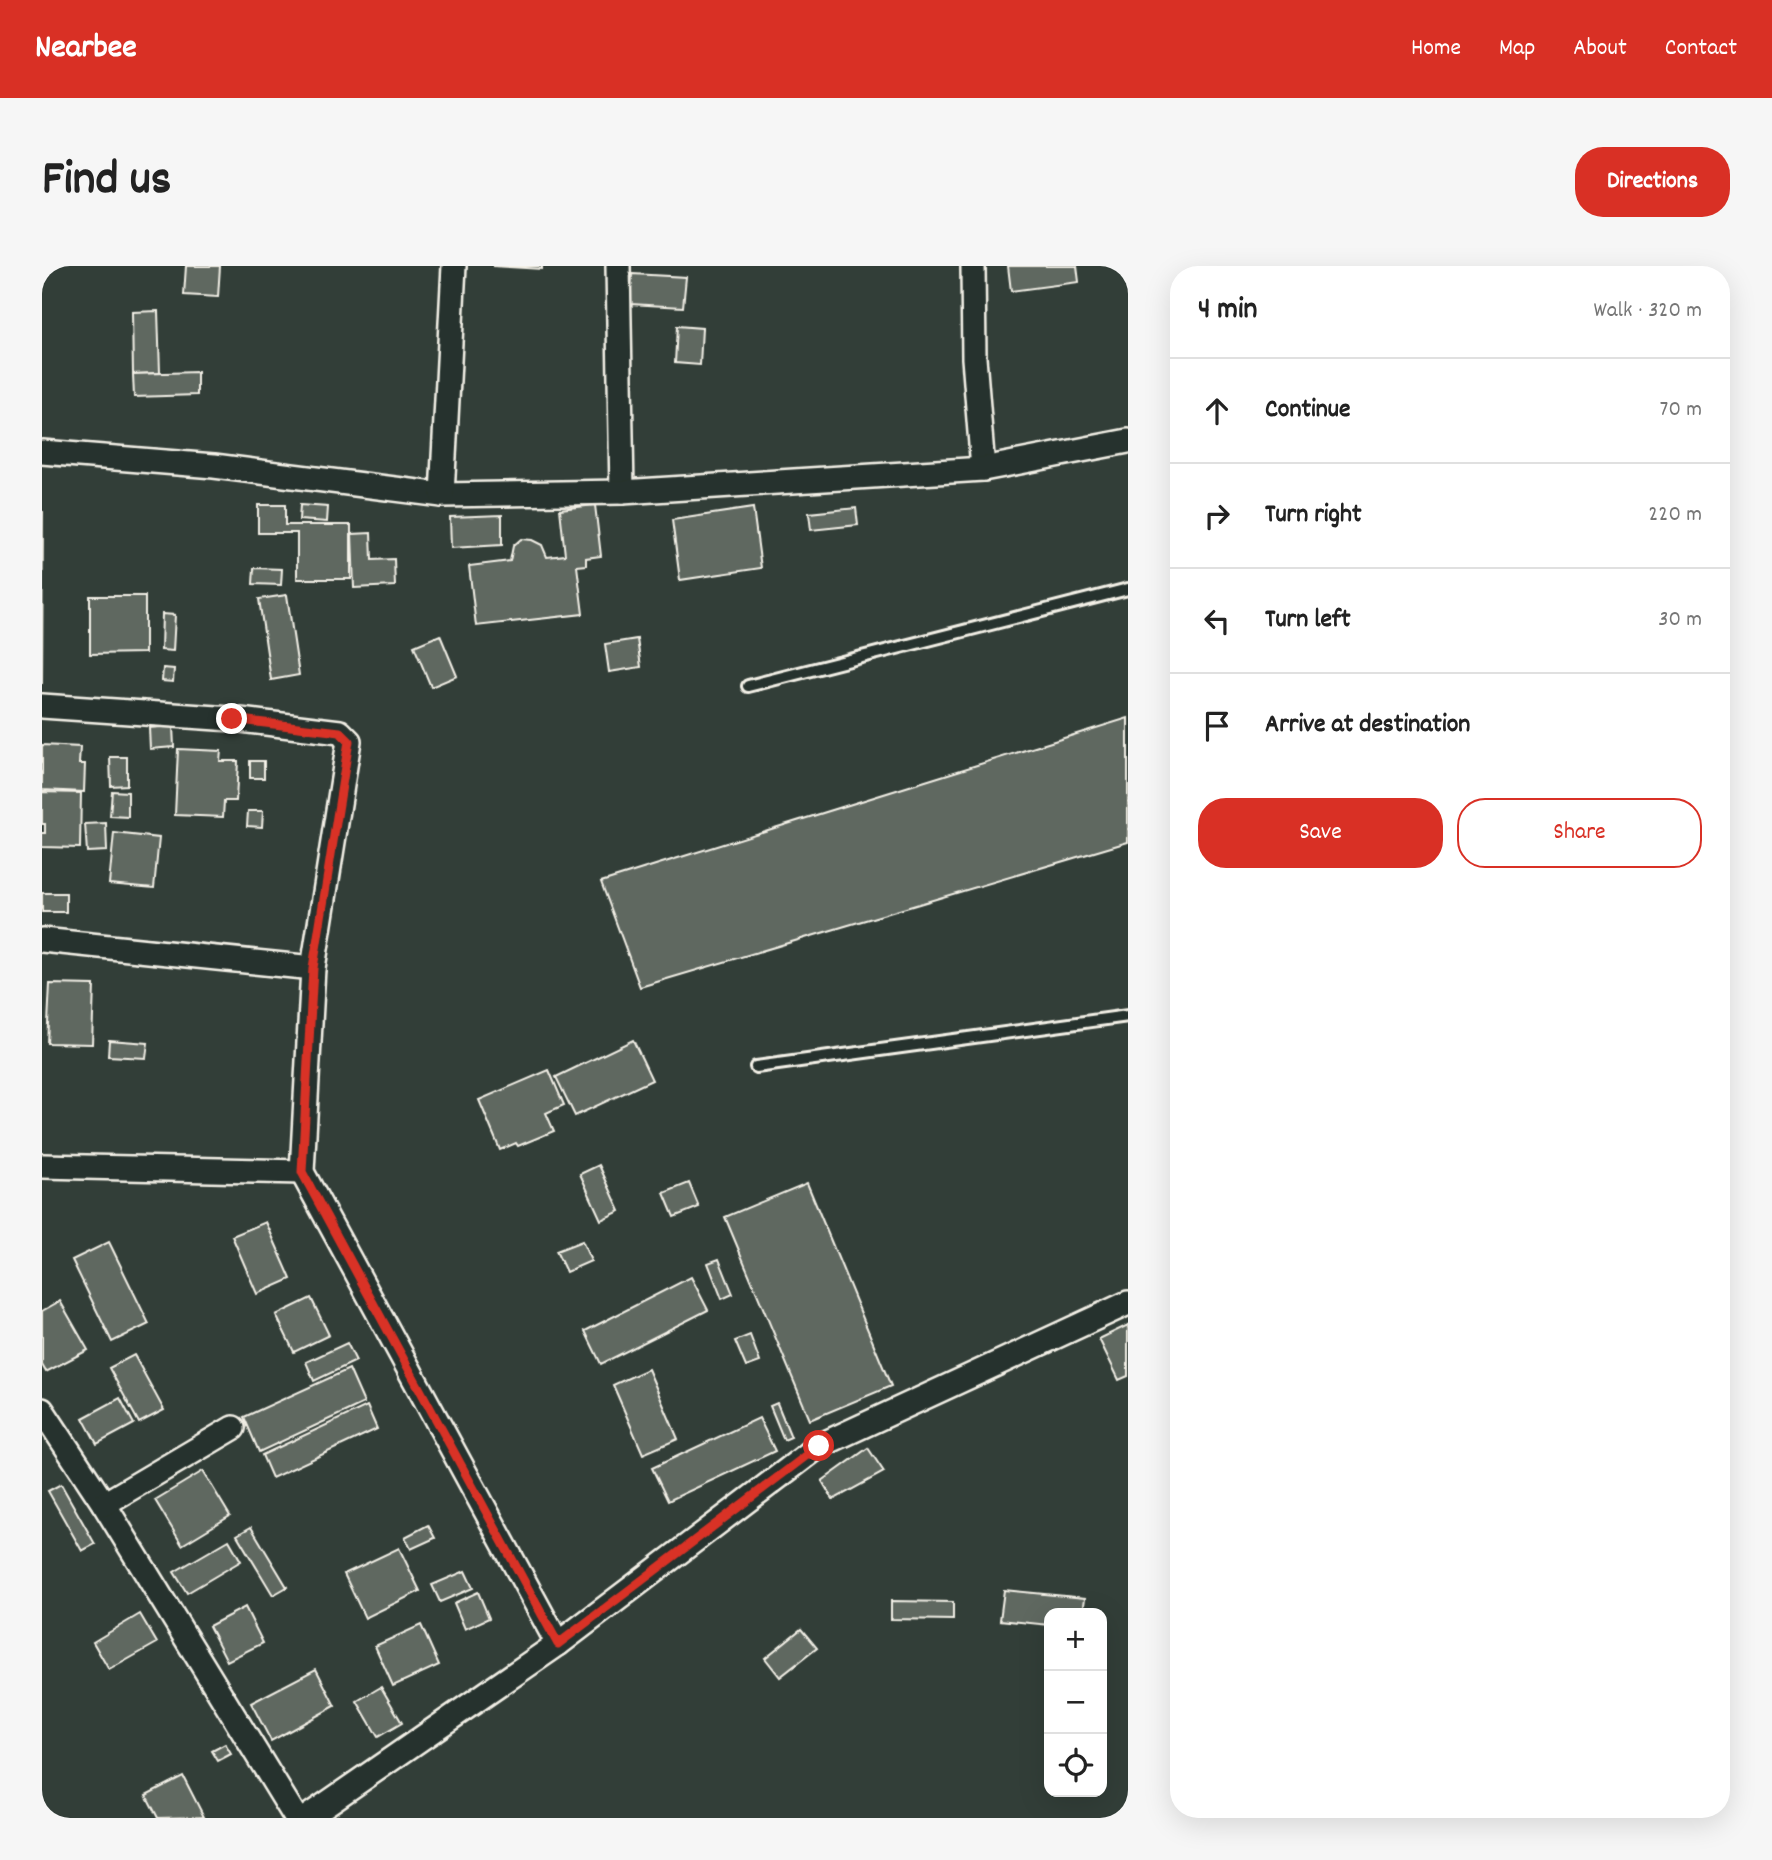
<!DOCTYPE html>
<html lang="en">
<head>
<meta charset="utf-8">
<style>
	body { margin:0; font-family:Dekko,sans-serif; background:#f6f6f6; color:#222 }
	.controls { position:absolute; right:21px; bottom:21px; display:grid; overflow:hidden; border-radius:14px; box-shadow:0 7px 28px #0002 }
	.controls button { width:63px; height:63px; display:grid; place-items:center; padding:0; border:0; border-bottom:2px solid #e0e0e0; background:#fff; color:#222; font:35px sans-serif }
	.stop { position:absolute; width:21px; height:21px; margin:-16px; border:5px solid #d93025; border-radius:50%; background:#fff }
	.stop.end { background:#d93025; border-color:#fff; box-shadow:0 2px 7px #0008 }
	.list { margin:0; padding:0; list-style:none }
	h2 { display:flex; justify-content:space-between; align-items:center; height:91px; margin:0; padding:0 28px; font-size:30px }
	h2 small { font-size:23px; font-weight:400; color:#767676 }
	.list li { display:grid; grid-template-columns:46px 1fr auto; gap:21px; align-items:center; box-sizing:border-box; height:105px; padding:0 28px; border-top:2px solid #e0e0e0 }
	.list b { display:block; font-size:26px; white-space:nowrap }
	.list em { font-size:23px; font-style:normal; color:#767676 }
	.actions { display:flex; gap:14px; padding:21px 28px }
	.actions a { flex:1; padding:16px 0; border:2px solid #d93025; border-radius:28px; text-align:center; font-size:24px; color:#d93025 }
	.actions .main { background:#d93025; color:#fff }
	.icon { flex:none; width:38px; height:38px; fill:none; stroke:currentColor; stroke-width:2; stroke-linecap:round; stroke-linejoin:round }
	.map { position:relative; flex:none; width:1086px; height:1552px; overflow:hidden; border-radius:28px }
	header { display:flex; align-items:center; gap:42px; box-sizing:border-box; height:98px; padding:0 35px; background:#d93025; color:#fff }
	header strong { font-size:33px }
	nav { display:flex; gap:38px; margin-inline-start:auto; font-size:24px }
	.intro { display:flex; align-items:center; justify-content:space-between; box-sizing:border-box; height:168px; padding:0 42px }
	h1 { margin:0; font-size:49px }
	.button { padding:18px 32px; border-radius:28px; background:#d93025; color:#fff; font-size:24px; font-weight:700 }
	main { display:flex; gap:42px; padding:0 42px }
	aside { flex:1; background:#fff; border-radius:28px; box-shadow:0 7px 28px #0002 }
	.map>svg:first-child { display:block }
	.building { fill:#5f6861; stroke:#f4f1e8; stroke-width:2 }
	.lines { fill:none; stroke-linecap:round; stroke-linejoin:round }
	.service-casing { stroke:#f4f1e8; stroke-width:16 }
	.minor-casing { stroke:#f4f1e8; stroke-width:28 }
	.service { stroke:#26332d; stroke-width:10 }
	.minor { stroke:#26332d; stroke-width:23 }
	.route { stroke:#d93025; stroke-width:9 }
</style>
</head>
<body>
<header>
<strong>Nearbee</strong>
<nav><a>Home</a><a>Map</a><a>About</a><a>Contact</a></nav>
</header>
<div class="intro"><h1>Find us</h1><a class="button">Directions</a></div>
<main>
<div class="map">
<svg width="1086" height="1552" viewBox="0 0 1086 1552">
	<rect width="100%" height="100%" fill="#323e38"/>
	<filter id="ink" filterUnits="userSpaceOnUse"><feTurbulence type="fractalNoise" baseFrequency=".0143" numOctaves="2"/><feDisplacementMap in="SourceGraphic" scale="14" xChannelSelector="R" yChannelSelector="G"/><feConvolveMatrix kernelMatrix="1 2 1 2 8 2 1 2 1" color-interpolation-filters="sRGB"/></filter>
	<g filter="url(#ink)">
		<g class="building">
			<polygon points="144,0 178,0 176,31 142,29"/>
			<polygon points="451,0 500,0 500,3"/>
			<polygon points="966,0 1035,0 1037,16 969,25"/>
			<polygon points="590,8 644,11 641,41 588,38"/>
			<polygon points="116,45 118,107 91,108 90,46"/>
			<polygon points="635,60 660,62 658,99 633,97"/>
			<polygon points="155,106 155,129 92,131 91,108"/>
			<polygon points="216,239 243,239 243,259 309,259 309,313 255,313 255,267 216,267"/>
			<polygon points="258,239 286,241 285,256 257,254"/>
			<polygon points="553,239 559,290 544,292 544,299 535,300 541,348 434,360 427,300 468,295 471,280 479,273 490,274 500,279 505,291 523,289 518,243"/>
			<polygon points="711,242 719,302 638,314 630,254"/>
			<polygon points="814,242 816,259 769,264 767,247"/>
			<polygon points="0,246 1,246 0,418"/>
			<polygon points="460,249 460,279 409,282 408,251"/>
			<polygon points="329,267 330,294 352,293 353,320 312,322 310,268"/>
			<polygon points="212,302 240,303 239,319 211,318"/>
			<polygon points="245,329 257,409 229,414 217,333"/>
			<polygon points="48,330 103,330 103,387 48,388"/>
			<polygon points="120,348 133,349 131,385 119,384"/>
			<polygon points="398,369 415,410 389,421 372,380"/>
			<polygon points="595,373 599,401 567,406 563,378"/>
			<polygon points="121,402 132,403 131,416 120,415"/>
			<polygon points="1086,452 1086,576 598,721 559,616"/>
			<polygon points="131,460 132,481 108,483 107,462"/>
			<polygon points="0,479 38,481 37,498 43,498 42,526 0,524"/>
			<polygon points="136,483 179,485 178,495 196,495 194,535 182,535 181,551 133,549"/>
			<polygon points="68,491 85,491 85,519 69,520"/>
			<rect x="208" y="495" width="14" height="17"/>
			<polygon points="70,525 86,526 86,551 68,550"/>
			<polygon points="0,526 39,527 38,582 0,581 0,567 3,567 3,558 0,558"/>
			<polygon points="206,545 221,545 220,561 205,560"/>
			<polygon points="64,557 65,585 45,586 43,558"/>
			<polygon points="72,567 117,572 112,622 67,618"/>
			<rect x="0" y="627" width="24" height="19"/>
			<polygon points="8,718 52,719 50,778 5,777"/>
			<polygon points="67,774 106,777 104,792 66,790"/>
			<polygon points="591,774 610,814 533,850 514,811"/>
			<polygon points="507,804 522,839 504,847 512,865 476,880 474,877 458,884 437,834"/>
			<polygon points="557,899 578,945 559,954 538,908"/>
			<polygon points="647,917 657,941 632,951 622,927"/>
			<polygon points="765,917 849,1120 768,1154 683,951"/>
			<polygon points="224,956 249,1013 215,1028 190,970"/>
			<polygon points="540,975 549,995 524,1006 514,985"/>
			<polygon points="67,976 107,1058 70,1076 30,994"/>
			<polygon points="677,993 691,1028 680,1033 666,997"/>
			<polygon points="649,1011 666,1044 559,1098 543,1065"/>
			<polygon points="269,1032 287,1069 252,1086 234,1049"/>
			<polygon points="18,1035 46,1084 4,1106 0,1099 0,1045"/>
			<polygon points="1086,1059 1086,1110 1077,1114 1057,1073"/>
			<polygon points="708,1069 718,1096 704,1101 693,1075"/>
			<polygon points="305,1077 314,1095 272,1115 264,1096"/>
			<polygon points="92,1089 122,1144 97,1157 67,1102"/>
			<polygon points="307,1103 322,1137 217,1186 202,1151"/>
			<polygon points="606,1103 636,1173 601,1188 571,1119"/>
			<polygon points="78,1132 92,1158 55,1178 41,1152"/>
			<polygon points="735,1137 749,1171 742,1174 728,1140"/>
			<polygon points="325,1140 335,1163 230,1212 220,1189"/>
			<polygon points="717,1152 733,1185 626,1235 610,1202"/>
			<polygon points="826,1182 842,1206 791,1234 780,1215"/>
			<polygon points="161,1205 188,1250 140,1279 113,1234"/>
			<polygon points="19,1218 53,1278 40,1285 6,1225"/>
			<polygon points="386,1259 393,1272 369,1283 363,1271"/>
			<polygon points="209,1261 245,1321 231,1329 195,1269"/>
			<polygon points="187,1274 199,1295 145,1327 132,1306"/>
			<polygon points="357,1282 378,1325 323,1352 302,1308"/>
			<polygon points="423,1305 431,1322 398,1336 390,1319"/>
			<polygon points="962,1324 1043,1332 1041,1347 1007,1347 1007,1359 958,1354"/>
			<polygon points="436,1326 447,1352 423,1363 412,1337"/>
			<polygon points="849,1335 911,1336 911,1354 849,1353"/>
			<polygon points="203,1341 221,1377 185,1395 167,1360"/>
			<polygon points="98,1348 115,1377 67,1404 51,1376"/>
			<polygon points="379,1359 397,1399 351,1420 333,1380"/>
			<polygon points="759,1363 775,1382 738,1411 723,1392"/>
			<polygon points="274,1403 293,1440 229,1475 209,1437"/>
			<polygon points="339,1421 360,1457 336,1471 315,1435"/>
			<polygon points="183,1478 189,1488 176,1495 170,1485"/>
			<polygon points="141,1510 162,1551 116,1552 104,1529"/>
		</g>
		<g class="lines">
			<defs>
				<g id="service">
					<polyline points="706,420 1086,323"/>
					<polyline points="714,801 1086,750"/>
				</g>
				<g id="minor">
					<polyline points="576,0 580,226"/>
					<polyline points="931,0 932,92 941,203"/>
					<polyline points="0,186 172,200 400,229 580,226 941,203 1086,175"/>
					<polyline points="400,229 412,0"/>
					<polyline points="0,440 190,453 298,466 307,475 271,702 260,906 516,1378"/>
					<polyline points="0,674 271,702"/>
					<polyline points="0,900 260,906"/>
					<polyline points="0,1144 62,1238 254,1552"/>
					<polyline points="62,1238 191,1162"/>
					<polyline points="264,1552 516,1378 777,1180 1086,1037"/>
				</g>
			</defs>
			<use href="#service" class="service-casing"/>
			<use href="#minor" class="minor-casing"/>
			<use href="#service" class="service"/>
			<use href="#minor" class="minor"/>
		</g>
	</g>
	<g class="lines" filter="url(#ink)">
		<polyline class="route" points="190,453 298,466 307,475 271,702 260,906 516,1378 777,1180"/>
	</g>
</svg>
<div class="controls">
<button>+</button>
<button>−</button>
<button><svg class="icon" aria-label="locate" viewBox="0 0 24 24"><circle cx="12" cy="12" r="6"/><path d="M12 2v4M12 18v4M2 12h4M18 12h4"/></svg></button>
</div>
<div class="stop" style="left:777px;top:1180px"></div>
<div class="stop end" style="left:190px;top:453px"></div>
</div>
<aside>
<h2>4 min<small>Walk · 320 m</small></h2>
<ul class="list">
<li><svg class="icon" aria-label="ahead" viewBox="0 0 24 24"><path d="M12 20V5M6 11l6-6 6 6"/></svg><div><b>Continue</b></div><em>70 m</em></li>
<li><svg class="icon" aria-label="right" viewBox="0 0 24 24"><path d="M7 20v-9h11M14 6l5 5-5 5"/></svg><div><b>Turn right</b></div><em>220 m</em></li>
<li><svg class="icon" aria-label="left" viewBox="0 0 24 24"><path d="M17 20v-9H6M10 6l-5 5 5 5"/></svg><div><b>Turn left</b></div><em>30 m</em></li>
<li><svg class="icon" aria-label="arrive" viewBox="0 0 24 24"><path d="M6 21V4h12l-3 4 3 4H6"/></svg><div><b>Arrive at destination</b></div></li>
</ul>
<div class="actions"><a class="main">Save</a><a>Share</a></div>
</aside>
</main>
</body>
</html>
